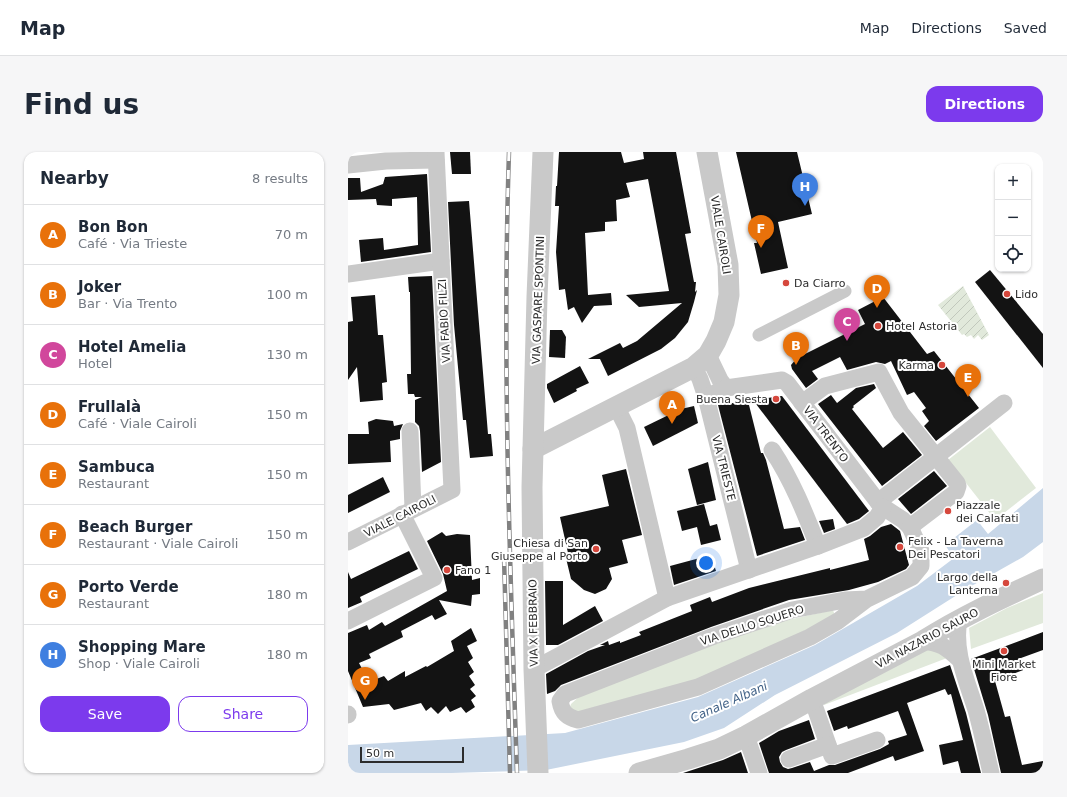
<!DOCTYPE html>
<html lang="en">
<head>
<meta charset="utf-8">
<style>
	body { margin:0; font-family:"DejaVu Sans",sans-serif; background:#f6f6f7; color:#1f2937 }
	.controls { position:absolute; right:12px; top:12px; display:grid; overflow:hidden; border-radius:8px; box-shadow:0 1px 3px #0004 }
	.controls button { width:36px; height:36px; display:grid; place-items:center; padding:0; border:0; border-bottom:1px solid #e0e1e3; background:#fff; color:#1f2937; font:20px sans-serif }
	.scale { position:absolute; left:12px; bottom:10px; width:104px; box-sizing:border-box; padding-left:4px; border:2px solid #2c2c2c; border-top:0; font-size:11px; line-height:14px; white-space:nowrap; color:#2c2c2c; -webkit-text-stroke:3px #fff; paint-order:stroke }
	.you { position:absolute; left:358px; top:411px; width:14px; height:14px; margin:-10px; border:3px solid #fff; border-radius:50%; background:#1a73e8; box-shadow:0 0 0 6px #1a73e833 }
	.badge { display:grid; place-items:center; width:26px; height:26px; border-radius:50%; background:#7c3aed; color:#fff; font-size:13px; font-weight:700 }
	.pin { position:absolute; translate:-50% -33px; filter:drop-shadow(0 1px 2px #0008) }
	.pin::after { content:''; position:absolute; top:21px; width:14px; height:12px; background:inherit; clip-path:polygon(0 0,100% 0,50% 100%) }
	.list { margin:0; padding:0; list-style:none }
	h2 { display:flex; justify-content:space-between; align-items:center; height:52px; margin:0; padding:0 16px; font-size:17px }
	h2 small { font-size:13px; font-weight:400; color:#747a83 }
	.list li { display:grid; grid-template-columns:26px 1fr auto; gap:12px; align-items:center; box-sizing:border-box; height:60px; padding:0 16px; border-top:1px solid #e0e1e3 }
	.list b { display:block; font-size:15px; white-space:nowrap }
	.list p { margin:0; font-size:13px; white-space:nowrap; color:#747a83 }
	.list em { font-size:13px; font-style:normal; color:#747a83 }
	.actions { display:flex; gap:8px; padding:12px 16px }
	.actions a { flex:1; padding:9px 0; border:1px solid #7c3aed; border-radius:12px; text-align:center; font-size:14px; color:#7c3aed }
	.actions .main { background:#7c3aed; color:#fff }
	.icon { flex:none; width:22px; height:22px; fill:none; stroke:currentColor; stroke-width:2; stroke-linecap:round; stroke-linejoin:round }
	.map { position:relative; flex:none; width:695px; height:621px; overflow:hidden; border-radius:12px }
	header { display:flex; align-items:center; gap:24px; box-sizing:border-box; height:56px; padding:0 20px; background:#fff; border-bottom:1px solid #e0e1e3 }
	header strong { font-size:19px }
	nav { display:flex; gap:22px; margin-inline-start:auto; font-size:14px }
	.intro { display:flex; align-items:center; justify-content:space-between; box-sizing:border-box; height:96px; padding:0 24px }
	h1 { margin:0; font-size:28px }
	.button { padding:10px 18px; border-radius:12px; background:#7c3aed; color:#fff; font-size:14px; font-weight:700 }
	main { display:flex; gap:24px; padding:0 24px }
	aside { flex:1; background:#fff; border-radius:12px; box-shadow:0 1px 3px #0004 }
	.map>svg:first-child { display:block }
	.park { fill:#e1e9db }
	.garden { fill:url(#garden-furrows) }
	.water { fill:#c8d7e8 }
	.building { fill:#131313 }
	.lines { fill:none; stroke-linecap:round; stroke-linejoin:round }
	.pedestrian { stroke:#c9c9c9; stroke-width:13 }
	.minor { stroke:#c9c9c9; stroke-width:17 }
	.tertiary { stroke:#c9c9c9; stroke-width:21 }
	.rail-casing { stroke:#818181; stroke-width:4.5 }
	.rail { stroke:#fff; stroke-width:3; stroke-dasharray:9; stroke-linecap:butt }
	.poi-dot { fill:#d6473c; stroke:#fff; stroke-width:1.5 }
	.labels { text-anchor:middle; stroke-width:4; stroke-linejoin:round; paint-order:stroke }
	.street-label { font-size:11px; fill:#2c2c2c; stroke:#fff }
	.poi-label { font-size:11px; fill:#2c2c2c; stroke:#fff; text-anchor:start }
	.water-label { font-size:12px; font-style:italic; fill:#426287; stroke:#fff }
</style>
</head>
<body>
<header>
<strong>Map</strong>
<nav><a>Map</a><a>Directions</a><a>Saved</a></nav>
</header>
<div class="intro"><h1>Find us</h1><a class="button">Directions</a></div>
<main>
<aside>
<h2>Nearby<small>8 results</small></h2>
<ul class="list">
<li><span class="badge" style="background:#e8710a">A</span><div><b>Bon Bon</b><p>Café · Via Trieste</p></div><em>70 m</em></li>
<li><span class="badge" style="background:#e8710a">B</span><div><b>Joker</b><p>Bar · Via Trento</p></div><em>100 m</em></li>
<li><span class="badge" style="background:#d1479c">C</span><div><b>Hotel Amelia</b><p>Hotel</p></div><em>130 m</em></li>
<li><span class="badge" style="background:#e8710a">D</span><div><b>Frullalà</b><p>Café · Viale Cairoli</p></div><em>150 m</em></li>
<li><span class="badge" style="background:#e8710a">E</span><div><b>Sambuca</b><p>Restaurant</p></div><em>150 m</em></li>
<li><span class="badge" style="background:#e8710a">F</span><div><b>Beach Burger</b><p>Restaurant · Viale Cairoli</p></div><em>150 m</em></li>
<li><span class="badge" style="background:#e8710a">G</span><div><b>Porto Verde</b><p>Restaurant</p></div><em>180 m</em></li>
<li><span class="badge" style="background:#3f7fe0">H</span><div><b>Shopping Mare</b><p>Shop · Viale Cairoli</p></div><em>180 m</em></li>
</ul>
<div class="actions"><a class="main">Save</a><a>Share</a></div>
</aside>
<div class="map">
<svg width="695" height="621" viewBox="0 0 695 621">
	<defs>
		<pattern id="garden-furrows" width="10" height="10" patternUnits="userSpaceOnUse"><rect width="10" height="10" fill="#e1e9db"/><path d="M-1 1l2-2M0 10L10 0M9 11l2-2" fill="none" stroke="#c1c8bc"/></pattern>
	</defs>
	<rect width="100%" height="100%" fill="#fff"/>
	<g class="park">
		<polygon points="642,275 688,336 647,368 600,308"/>
		<polygon points="695,441 695,471 623,497 621,476 659,456"/>
		<polygon points="485,458 487,464 345,532 233,561 221,558 223,552 235,541 384,486 435,469"/>
		<polygon points="572,498 586,498 599,506 476,553 475,548"/>
	</g>
	<polygon class="garden" points="615,134 641,183 634,188 630,183 626,187 623,183 619,185 616,182 614,183 590,153"/>
	<polygon class="water" points="695,336 695,390 675,405 620,436 549,481 427,543 376,576 336,590 198,618 103,621 0,621 0,593 217,581 350,545 467,493 569,434 606,406 597,393 629,368 640,382"/>
	<g class="building">
		<polygon points="102,0 122,0 123,22 104,22"/>
		<polygon points="211,0 273,0 276,11 296,7 295,0 328,0 343,81 337,82 346,130 348,130 347,140 349,138 346,150 340,170 327,186 313,197 260,224 252,207 240,207 272,191 275,196 289,189 334,151 291,155 278,143 321,139 300,27 278,31 282,45 268,48 269,69 257,70 257,79 237,81 240,143 263,141 264,153 246,154 234,171 226,155 220,158 217,137 211,138 208,100 211,54 207,54 208,34 209,34"/>
		<polygon points="388,0 449,0 464,62 430,70 440,116 413,122 406,91 409,91"/>
		<polygon points="79,22 83,100 13,110 11,88 35,86 36,98 70,93 69,45 44,47 44,54 29,53 28,47 0,48 0,26 12,26 13,40 35,32 37,25"/>
		<polygon points="121,49 140,282 143,282 145,304 122,306 118,268 115,268 106,173 100,50"/>
		<polygon points="642,118 695,182 695,216 627,130"/>
		<polygon points="84,124 93,310 74,320 72,279 71,274 67,270 67,248 74,245 67,245 66,242 60,242 59,222 63,222 62,140 61,140 60,125"/>
		<polygon points="27,143 30,183 35,183 39,230 34,231 35,248 12,250 9,215 0,228 0,170 5,169 3,145"/>
		<polygon points="535,145 579,202 586,199 631,256 588,289 576,274 581,269 574,259 578,256 566,240 559,243 543,209 537,212 528,210 499,218 492,205 464,219 470,227 458,236 444,217 443,213 449,206 517,172 510,158"/>
		<polygon points="202,178 214,178 218,185 217,206 201,205"/>
		<polygon points="232,214 241,231 228,237 229,239 206,251 199,236 199,232"/>
		<polygon points="526,232 528,236 505,254 506,255 504,257 535,296 555,280 574,303 534,334 470,252 483,243 489,251 508,236"/>
		<polygon points="434,244 521,359 511,367 499,372 405,248"/>
		<polygon points="400,249 413,301 415,301 418,308 436,377 452,375 457,388 409,404 370,253"/>
		<polygon points="346,254 350,271 305,294 296,275 333,257"/>
		<polygon points="28,267 45,269 46,274 55,272 52,279 52,287 42,289 43,310 0,312 0,282 21,282 20,270"/>
		<polygon points="360,310 368,348 349,353 340,317"/>
		<polygon points="278,317 294,383 274,388 280,411 261,416 264,427 258,437 247,442 236,438 223,427 217,402 220,401 212,365 261,354 254,323"/>
		<polygon points="586,319 599,334 563,362 550,347"/>
		<polygon points="35,325 42,340 0,361 0,343"/>
		<polygon points="356,352 362,374 369,372 373,388 353,393 349,375 334,379 329,359"/>
		<polygon points="485,367 487,377 476,381 471,369"/>
		<polygon points="543,372 552,379 561,413 558,417 530,430 501,438 441,448 363,475 213,533 207,539 199,542 198,522 240,499 257,493 252,493 260,489 261,493 272,489 272,491 293,483 291,480 344,459 342,453 362,445 364,450 401,436 482,416 482,418 521,408 516,387 522,384 533,375"/>
		<polygon points="94,380 98,384 109,382 122,383 124,428 132,426 132,442 124,443 123,454 91,448 99,462 87,468 84,463 53,479 55,485 21,502 23,506 11,511 21,530 36,524 40,529 57,519 57,525 78,514 79,515 106,499 103,489 123,476 129,489 119,494 125,506 120,510 126,520 121,524 127,533 122,537 128,544 123,548 127,555 118,561 113,555 102,560 98,554 90,562 83,555 78,559 73,551 46,558 41,552 15,555 0,519 0,481 19,473 21,478 34,470 37,474 99,439 95,422 79,389"/>
		<polygon points="61,399 70,417 12,445 14,450 0,456 0,420 3,427"/>
		<polygon points="363,403 368,419 326,433 322,414"/>
		<polygon points="197,429 215,429 215,473 247,454 255,469 210,493 198,493"/>
		<polygon points="695,480 695,498 673,506 678,517 647,529 657,565 662,564 674,613 695,609 695,621 653,621 640,563 623,507"/>
		<polygon points="602,513 618,561 633,621 613,621 610,609 595,613 591,593 615,588 603,542 600,543 597,537 559,551 576,599 547,609 545,604 500,621 421,621 411,591 431,579 461,568 467,587 438,598 434,600 431,605 432,610 435,615 440,617 444,616 462,610 466,619 481,613 487,613 532,597 541,592 540,589 559,583 550,559 500,577 499,574 486,579 479,559"/>
		<polygon points="393,600 400,621 335,621 375,608"/>
	</g>
	<g class="lines">
		<polyline class="pedestrian" points="411,183 497,139"/>
		<g class="minor">
			<polyline points="0,13 38,9 88,8"/>
			<polyline points="0,122 93,109"/>
			<polyline points="360,203 372,228 378,236"/>
			<polyline points="346,215 352,227 358,245 401,418"/>
			<path d="M 358,245 L 378,236 L 434,228 L 439,231 L 530,350 L 535,355 L 555,368 L 562,375 L 573,399 L 573,414 L 564,425 L 519,447 L 497,448 L 444,458 L 366,484 L 217,542 L 212,549 C 214,561 219,565 230,568 L 350,535 L 462,485 L 490,469 L 519,447"/>
			<polyline points="454,251 477,234 531,220 553,261 609,331 610,334 608,340 562,375"/>
			<polyline points="268,254 279,276 319,446"/>
			<polyline points="62,279 65,357"/>
			<path d="M 424,298 C 444,328 457,361 470,394"/>
			<polyline points="530,350 656,251"/>
			<polyline points="0,390 104,338 88,0"/>
			<path d="M 611,468 C 605,499 619,529 628,558 C 634,579 638,600 643,621"/>
			<polyline points="0,469 86,426 54,362"/>
			<path d="M 575,489 C 593,491 598,495 611,507"/>
			<polyline points="186,517 319,446 470,394 516,376 529,365 535,355"/>
			<polyline points="464,547 484,604 529,588"/>
			<polyline points="0,562 0,563"/>
			<polyline points="398,584 411,621"/>
			<polyline points="441,607 480,593"/>
		</g>
		<g class="tertiary">
			<polyline points="185,297 346,215 360,203 368,189 376,170 381,143 380,113 359,0"/>
			<polyline points="190,621 186,517 184,335 189,145 195,0"/>
			<path d="M 291,621 L 340,607 L 371,597 L 398,584 L 464,547 L 575,489 C 613,465 654,446 695,427"/>
		</g>
		<defs>
			<g id="rail">
				<path d="M 161,0 C 154,207 162,414 169,621"/>
				<polyline points="156,405 162,621"/>
			</g>
		</defs>
		<use href="#rail" class="rail-casing"/>
		<use href="#rail" class="rail"/>
	</g>
	<g class="poi-dot">
		<circle cx="438" cy="131" r="4"/>
		<circle cx="659" cy="142" r="4"/>
		<circle cx="530" cy="174" r="4"/>
		<circle cx="594" cy="213" r="4"/>
		<circle cx="428" cy="247" r="4"/>
		<circle cx="600" cy="359" r="4"/>
		<circle cx="552" cy="395" r="4"/>
		<circle cx="248" cy="397" r="4"/>
		<circle cx="99" cy="418" r="4"/>
		<circle cx="658" cy="431" r="4"/>
		<circle cx="656" cy="499" r="4"/>
	</g>
	<g class="labels">
		<g class="street-label">
			<text transform="translate(373 83) rotate(81)" y="4">VIALE CAIROLI</text>
			<text transform="translate(190 148) rotate(-88)" y="4">VIA GASPARE SPONTINI</text>
			<text transform="translate(96 169) rotate(-93)" y="4">VIA FABIO FILZI</text>
			<text transform="translate(478 282) rotate(53)" y="4">VIA TRENTO</text>
			<text transform="translate(376 316) rotate(76)" y="4">VIA TRIESTE</text>
			<text transform="translate(52 364) rotate(-27)" y="4">VIALE CAIROLI</text>
			<text transform="translate(185 471) rotate(-91)" y="4">VIA X FEBBRAIO</text>
			<text transform="translate(404 473) rotate(-18)" y="4">VIA DELLO SQUERO</text>
			<text transform="translate(579 486) rotate(-28)" y="4">VIA NAZARIO SAURO</text>
		</g>
		<g class="poi-label">
			<text x="446" y="135">Da Ciarro</text>
			<text x="667" y="146">Lido</text>
			<text x="538" y="178">Hotel Astoria</text>
			<text x="586" y="217" text-anchor="end">Karma</text>
			<text x="420" y="251" text-anchor="end">Buena Siesta</text>
			<text x="608" y="357">Piazzale<tspan x="608" dy="13">dei Calafati</tspan></text>
			<text x="560" y="393">Felix - La Taverna<tspan x="560" dy="13">Dei Pescatori</tspan></text>
			<text x="240" y="395" text-anchor="end">Chiesa di San<tspan x="240" dy="13">Giuseppe al Porto</tspan></text>
			<text x="107" y="422">Fano 1</text>
			<text x="650" y="429" text-anchor="end">Largo della<tspan x="650" dy="13">Lanterna</tspan></text>
			<text x="656" y="516" text-anchor="middle">Mini Market<tspan x="656" dy="13">Fiore</tspan></text>
		</g>
		<g class="water-label">
			<text transform="translate(381 550) rotate(-24)" y="4">Canale Albani</text>
		</g>
	</g>
</svg>
<div class="controls">
<button>+</button>
<button>−</button>
<button><svg class="icon" aria-label="locate" viewBox="0 0 24 24"><circle cx="12" cy="12" r="6"/><path d="M12 2v4M12 18v4M2 12h4M18 12h4"/></svg></button>
</div>
<div class="scale">50 m</div>
<div class="you"></div>
<div class="pin badge" style="left:324px;top:272px;background:#e8710a">A</div>
<div class="pin badge" style="left:448px;top:213px;background:#e8710a">B</div>
<div class="pin badge" style="left:499px;top:189px;background:#d1479c">C</div>
<div class="pin badge" style="left:529px;top:156px;background:#e8710a">D</div>
<div class="pin badge" style="left:620px;top:245px;background:#e8710a">E</div>
<div class="pin badge" style="left:413px;top:96px;background:#e8710a">F</div>
<div class="pin badge" style="left:17px;top:548px;background:#e8710a">G</div>
<div class="pin badge" style="left:457px;top:54px;background:#3f7fe0">H</div>
</div>
</main>
</body>
</html>
